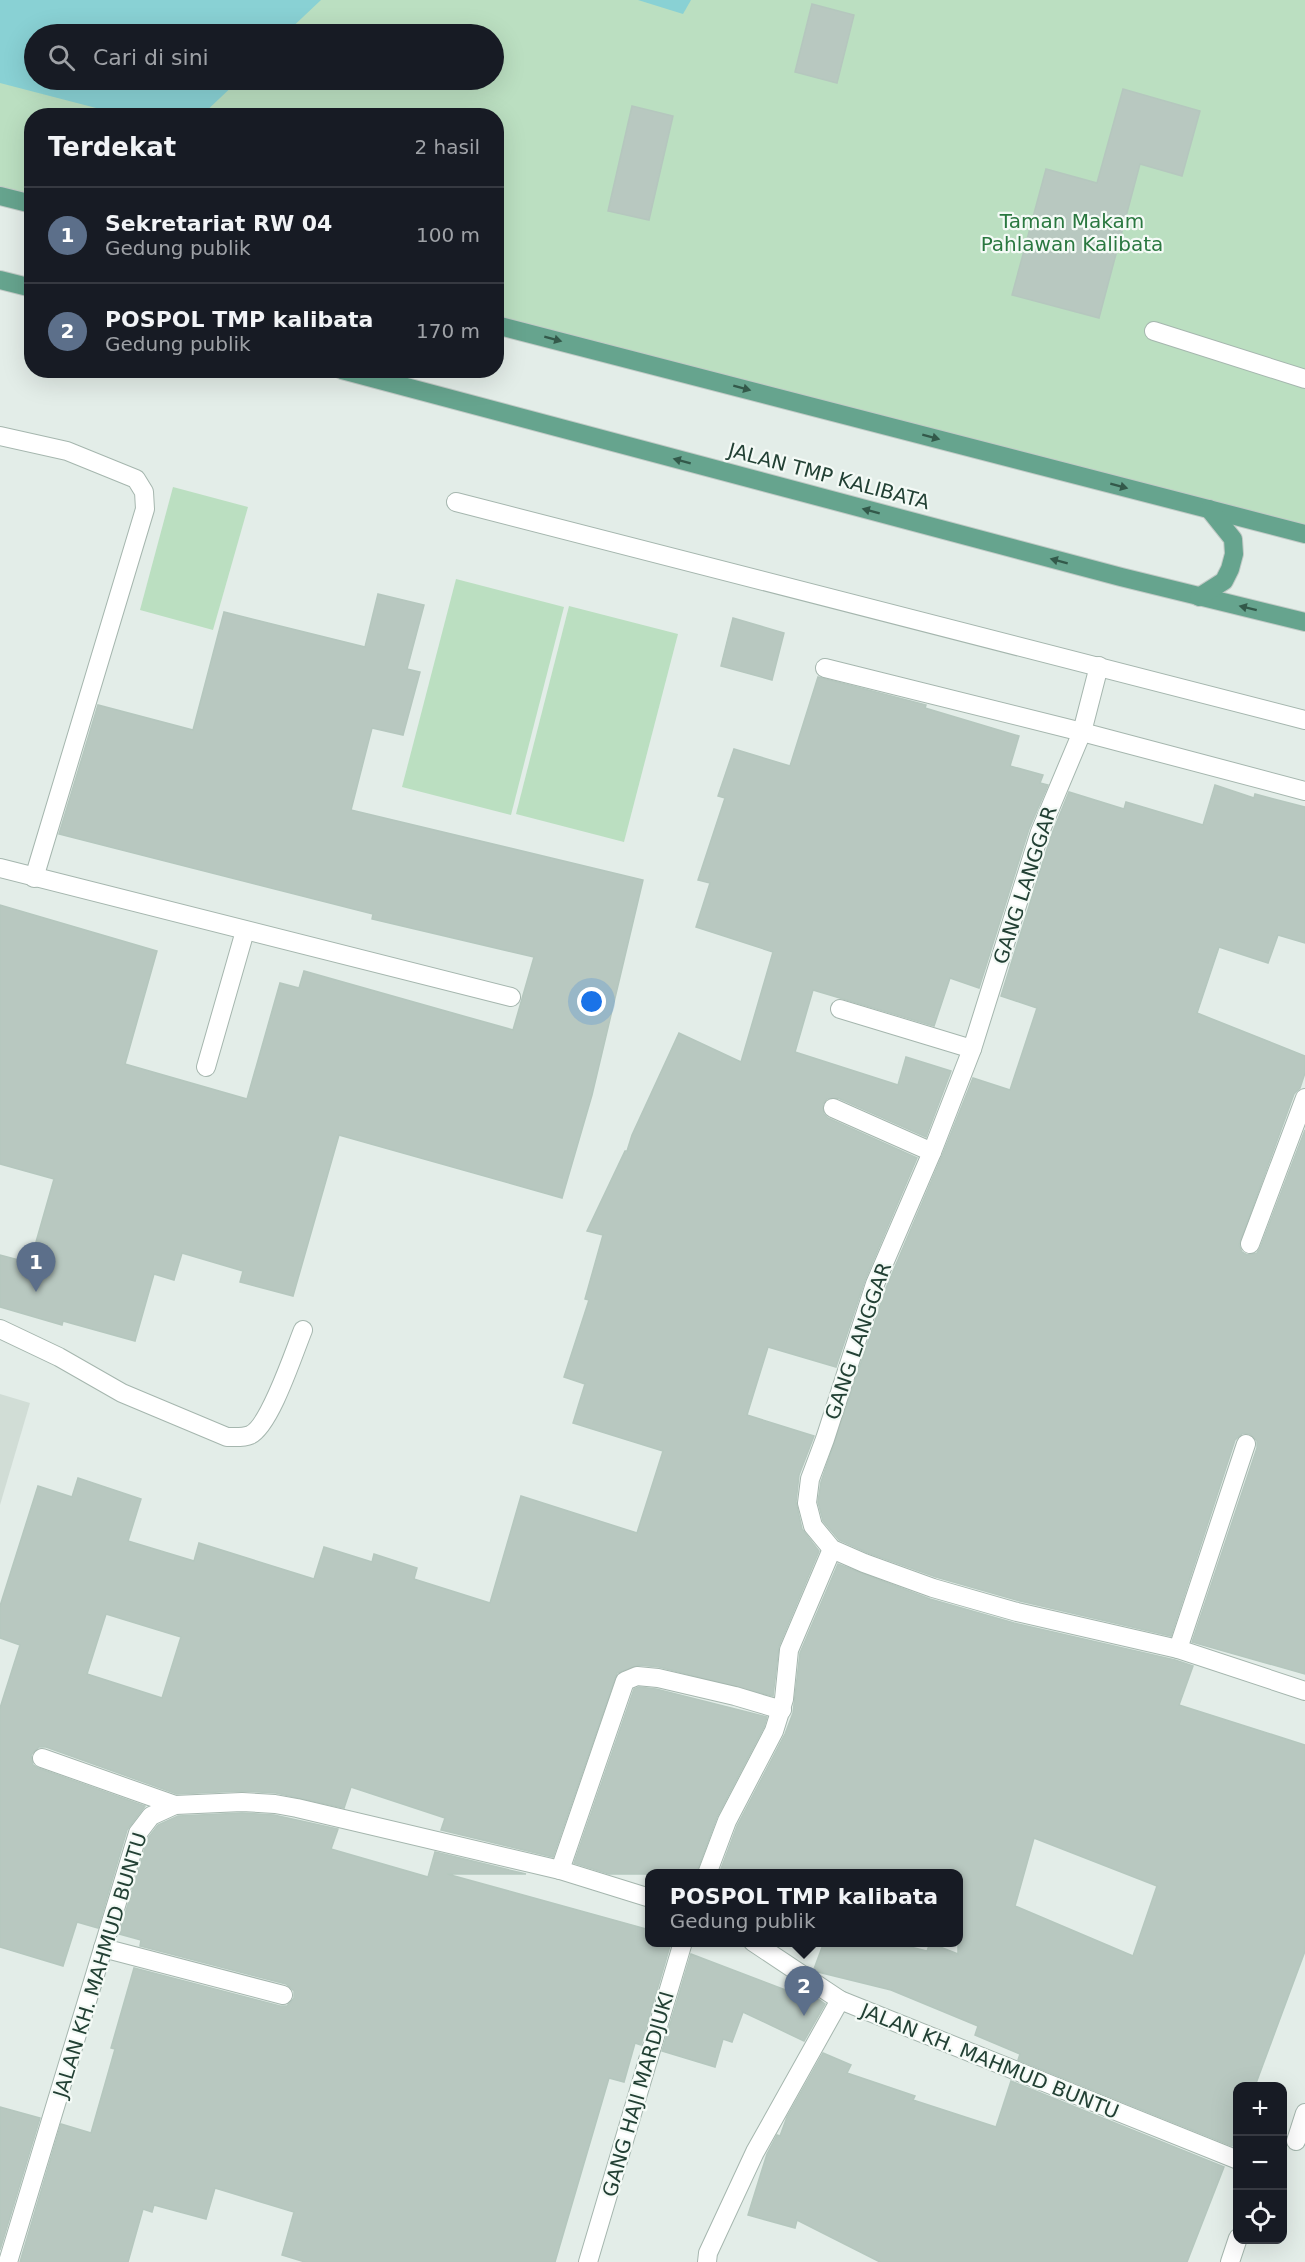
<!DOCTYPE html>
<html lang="id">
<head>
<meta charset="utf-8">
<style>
	body { margin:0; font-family:"DejaVu Sans",sans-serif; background:#242831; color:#f1f3f6 }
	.controls { position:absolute; right:18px; bottom:18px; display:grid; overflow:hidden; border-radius:12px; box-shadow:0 6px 24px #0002 }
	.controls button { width:54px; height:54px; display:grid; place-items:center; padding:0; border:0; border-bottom:2px solid #363941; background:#171b24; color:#f1f3f6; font:30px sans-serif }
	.you { position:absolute; left:592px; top:1002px; width:21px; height:21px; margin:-15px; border:4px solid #fff; border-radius:50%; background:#1a73e8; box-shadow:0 0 0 9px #1a73e833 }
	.badge { display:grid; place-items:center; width:39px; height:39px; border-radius:50%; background:#2563eb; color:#fff; font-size:20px; font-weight:700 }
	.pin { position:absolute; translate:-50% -50px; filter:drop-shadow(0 2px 3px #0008) }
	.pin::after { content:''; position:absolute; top:32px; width:21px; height:18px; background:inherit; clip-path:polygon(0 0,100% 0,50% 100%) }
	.popup { position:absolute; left:645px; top:1869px; width:318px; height:78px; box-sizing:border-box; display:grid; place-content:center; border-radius:12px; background:#171b24; filter:drop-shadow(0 2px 4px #0005); font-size:20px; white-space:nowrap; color:#9ea1a6 }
	.popup b { font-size:22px; color:#f1f3f6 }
	.popup::after { content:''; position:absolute; left:50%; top:100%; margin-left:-12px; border:12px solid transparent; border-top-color:#171b24 }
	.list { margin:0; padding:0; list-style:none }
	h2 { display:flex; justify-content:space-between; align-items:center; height:78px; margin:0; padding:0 24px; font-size:26px }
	h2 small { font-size:20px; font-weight:400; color:#9ea1a6 }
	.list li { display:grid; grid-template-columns:39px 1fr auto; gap:18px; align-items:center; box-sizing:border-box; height:96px; padding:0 24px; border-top:2px solid #363941 }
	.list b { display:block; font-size:22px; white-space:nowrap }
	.list p { margin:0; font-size:20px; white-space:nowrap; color:#9ea1a6 }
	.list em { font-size:20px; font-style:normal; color:#9ea1a6 }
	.icon { flex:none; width:33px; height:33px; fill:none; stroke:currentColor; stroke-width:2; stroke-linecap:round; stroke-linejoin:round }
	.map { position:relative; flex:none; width:1305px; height:2262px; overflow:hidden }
	.search { position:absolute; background:#171b24; box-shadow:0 6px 24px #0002; left:24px; top:24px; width:480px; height:66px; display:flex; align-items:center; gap:15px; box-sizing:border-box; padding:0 21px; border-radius:33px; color:#9ea1a6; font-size:22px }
	.panel { position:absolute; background:#171b24; box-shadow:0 6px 24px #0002; left:24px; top:108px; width:480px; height:270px; border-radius:24px }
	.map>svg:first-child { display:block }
	.built { fill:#d1ddd6 }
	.green { fill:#bbdfc1; fill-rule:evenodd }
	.water { fill:#89d1d4 }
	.building { fill:#b8c8c0; stroke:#b5c7be; stroke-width:1.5; fill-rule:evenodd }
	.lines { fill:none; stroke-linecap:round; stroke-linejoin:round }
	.lane-casing { stroke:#a5b6ae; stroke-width:20 }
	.street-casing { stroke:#a5b6ae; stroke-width:20 }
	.primary-casing { stroke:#c1cac6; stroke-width:20 }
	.lane { stroke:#fff; stroke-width:18 }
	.street { stroke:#fff; stroke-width:18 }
	.primary { stroke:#66a48e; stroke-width:18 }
	.oneway { fill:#33594a }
	.labels { text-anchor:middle; stroke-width:4.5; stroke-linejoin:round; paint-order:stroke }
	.park-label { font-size:20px; fill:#2a7840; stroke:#f4faf6 }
	.street-label { font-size:20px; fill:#224034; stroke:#f4faf6 }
</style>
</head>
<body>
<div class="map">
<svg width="1305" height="2262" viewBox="0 0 1305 2262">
	<rect width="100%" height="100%" fill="#e3ede8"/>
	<polygon class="built" points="0,1394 30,1403 0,1505"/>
	<g class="green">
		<path d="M 0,0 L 1305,0 L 1305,534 L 497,325 L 496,116 L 32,116 L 31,204 L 0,196 ZM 34,34 L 494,34 L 494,80 L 34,80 Z"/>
		<polygon points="173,487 248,507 213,630 140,610"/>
		<polygon points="456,579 564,607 511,815 402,787"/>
		<polygon points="569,606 678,634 624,842 516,814"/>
	</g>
	<g class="water">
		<polygon points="0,0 321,0 285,34 34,34 34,80 239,80 201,116 123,115 0,83"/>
		<polygon points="638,0 691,0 683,14"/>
	</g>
	<g class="building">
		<polygon points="812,4 854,15 837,83 795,72"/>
		<polygon points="1123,89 1200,111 1182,176 1140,164 1099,318 1012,295 1046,169 1097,183"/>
		<polygon points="632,106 673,116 649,220 608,211"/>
		<polygon points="378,594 424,605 407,669 420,672 403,735 372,728 351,810 643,880 592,1095 562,1198 339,1135 293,1296 240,1282 243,1271 182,1253 174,1280 154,1274 135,1341 63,1321 62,1325 0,1307 0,1255 30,1263 54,1179 0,1164 0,905 157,951 125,1064 247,1099 280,983 299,988 304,971 513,1030 534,957 372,919 373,914 59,834 98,705 193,730 224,612 365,647"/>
		<polygon points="733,618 784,633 772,680 721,666"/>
		<path d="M 818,677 L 926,705 L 925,708 L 1019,736 L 1010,766 L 1043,775 L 1040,783 L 1048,785 L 1029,829 L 979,988 L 950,978 L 934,1026 L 813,990 L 795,1052 L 898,1085 L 906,1057 L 951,1071 L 926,1137 L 838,1098 L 827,1099 L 823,1104 L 824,1114 L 828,1118 L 917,1158 L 865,1280 L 836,1367 L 768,1347 L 747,1415 L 814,1436 L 799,1475 L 796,1502 L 802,1529 L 819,1551 L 779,1646 L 773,1696 L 659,1667 L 638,1665 L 617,1673 L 553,1857 L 441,1830 L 445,1818 L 351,1787 L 344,1808 L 276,1793 L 242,1791 L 177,1794 L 46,1747 L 39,1747 L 31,1755 L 33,1765 L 38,1768 L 145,1806 L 127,1830 L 98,1928 L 77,1922 L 63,1966 L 0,1947 L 0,1708 L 20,1645 L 0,1638 L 0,1606 L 38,1486 L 72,1497 L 78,1478 L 141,1499 L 128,1541 L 194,1561 L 199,1543 L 314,1579 L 324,1547 L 372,1562 L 374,1554 L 417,1568 L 414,1579 L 490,1603 L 521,1496 L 637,1533 L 663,1451 L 573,1423 L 585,1384 L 564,1377 L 589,1300 L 585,1299 L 603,1235 L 587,1231 L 625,1151 L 627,1151 L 632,1135 L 679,1033 L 741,1062 L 773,952 L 696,927 L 710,883 L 698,880 L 725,798 L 718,796 L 734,749 L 790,766 ZM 106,1614 L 181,1637 L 162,1698 L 87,1674 Z"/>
		<polygon points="1215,785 1254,798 1255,794 1305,807 1305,943 1278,935 1268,963 1219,947 1197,1013 1305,1056 1305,1073 1300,1088 1294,1094 1239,1245 1242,1252 1247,1255 1257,1253 1260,1248 1305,1130 1305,1674 1192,1642 1257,1448 1257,1441 1250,1434 1243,1433 1235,1440 1171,1636 1020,1601 936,1577 868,1553 839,1540 823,1521 818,1502 821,1482 886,1288 942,1156 973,1078 1010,1090 1037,1008 1001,996 1051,836 1069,792 1124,809 1126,802 1203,825"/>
		<path d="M 838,1564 L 930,1599 L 1014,1623 L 1175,1660 L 1193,1666 L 1179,1705 L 1305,1745 L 1305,1951 L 1255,2086 L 1238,2086 L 1238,2132 L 1232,2146 L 1018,2060 L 1020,2054 L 975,2035 L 978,2026 L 891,1990 L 818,1972 L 814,1969 L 824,1942 L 894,1943 L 927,1951 L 930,1943 L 958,1954 L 958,1874 L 719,1874 L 737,1826 L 785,1734 L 793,1713 L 800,1653 ZM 1034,1838 L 1157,1886 L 1133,1956 L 1015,1906 Z"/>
		<polygon points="639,1687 656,1689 767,1717 764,1727 717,1817 696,1874 609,1874 574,1863 634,1689"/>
		<polygon points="242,1813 274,1815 338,1829 331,1849 428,1877 435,1852 526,1874 447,1874 650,1930 650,1942 662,1942 670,1946 641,2045 635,2043 624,2082 609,2078 555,2262 305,2262 282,2255 294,2212 215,2188 206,2219 154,2205 152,2212 143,2209 128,2262 20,2262 61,2124 91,2133 115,2049 111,2048 134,1968 280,2006 287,2006 294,1998 294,1991 286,1984 140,1946 141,1940 119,1934 148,1838 158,1825 178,1816"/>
		<polygon points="691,1954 796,1994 799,1986 825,2004 804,2041 743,2012 732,2042 723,2039 715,2067 662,2051"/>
		<polygon points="823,2053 851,2065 847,2073 915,2096 913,2100 996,2127 1011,2081 1224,2167 1187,2262 880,2262 797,2220 795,2228 748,2215 767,2154 777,2135 780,2136 787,2117"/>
		<polygon points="0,2107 40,2118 0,2250"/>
	</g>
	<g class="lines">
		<defs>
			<g id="lane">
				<polyline points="1154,331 1305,379"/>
				<polyline points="0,436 67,451 136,479 144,492 145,509 34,878"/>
				<polyline points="0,868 511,997"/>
				<polyline points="206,1067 245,931"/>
				<path d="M 0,1329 L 59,1357 L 122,1393 L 227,1437 C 234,1437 243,1438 250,1435 C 270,1426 294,1352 303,1330"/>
				<polyline points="707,2262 708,2253 755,2152 840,2000"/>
			</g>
			<g id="street">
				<polyline points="456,502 1305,720"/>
				<polyline points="1099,666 1082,732 1040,832 972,1049 932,1152 875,1284 825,1439 810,1479 807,1503 813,1526 832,1549 864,1563 933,1588 1017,1612 1178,1649 1305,1691"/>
				<polyline points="825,668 1082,732 1305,791"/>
				<polyline points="840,1009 972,1049"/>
				<polyline points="833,1108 932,1152"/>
				<polyline points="1250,1244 1305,1098"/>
				<polyline points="1178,1649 1246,1444"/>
				<polyline points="42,1758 175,1805"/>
				<polyline points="560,1870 625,1681 637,1676 658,1678 735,1696 782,1710"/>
				<polyline points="707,1874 727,1821 774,1731 784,1699 789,1650 832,1549"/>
				<polyline points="753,1942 840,2000 1238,2160"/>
				<polyline points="103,1948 283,1995"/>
				<polyline points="1296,2141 1305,2113"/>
				<polyline points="8,2262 138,1833 151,1816 175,1805 242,1802 275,1804 297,1808 560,1870 650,1898"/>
				<polyline points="588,2262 683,1942"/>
				<polyline points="1230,2262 1238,2238"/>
			</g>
			<g id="primary">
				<polyline points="0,196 32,204"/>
				<polyline points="0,280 32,288"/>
				<polyline points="496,325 1305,534"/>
				<polyline points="342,370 1121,577 1305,622"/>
				<polyline points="1199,597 1224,581 1230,569 1234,554 1233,539 1209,509"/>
			</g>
		</defs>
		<use href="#lane" class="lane-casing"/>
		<use href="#street" class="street-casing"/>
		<use href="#primary" class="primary-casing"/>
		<use href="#lane" class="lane"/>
		<use href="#street" class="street"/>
		<use href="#primary" class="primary"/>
	</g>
	<defs><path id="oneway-solid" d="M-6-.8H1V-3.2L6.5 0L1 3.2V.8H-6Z" transform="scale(1.5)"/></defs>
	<g class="oneway">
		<use href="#oneway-solid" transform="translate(553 339) rotate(15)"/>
		<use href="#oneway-solid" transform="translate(742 388) rotate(15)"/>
		<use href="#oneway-solid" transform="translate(931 437) rotate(15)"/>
		<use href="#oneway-solid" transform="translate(682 461) rotate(-165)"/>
		<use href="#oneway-solid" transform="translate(1119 486) rotate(15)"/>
		<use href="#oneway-solid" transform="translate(871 511) rotate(-165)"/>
		<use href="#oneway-solid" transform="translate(1059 561) rotate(-165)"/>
		<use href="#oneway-solid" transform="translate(1248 608) rotate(-166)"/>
	</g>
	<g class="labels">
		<g class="park-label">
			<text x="1072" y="228">Taman Makam<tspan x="1072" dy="23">Pahlawan Kalibata</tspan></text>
		</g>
		<g class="street-label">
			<text transform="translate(829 476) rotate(15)" y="7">JALAN TMP KALIBATA</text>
			<text transform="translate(1025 885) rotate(-72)" y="7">GANG LANGGAR</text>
			<text transform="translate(858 1341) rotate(-71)" y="7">GANG LANGGAR</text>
			<text transform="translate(100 1965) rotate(-73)" y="7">JALAN KH. MAHMUD BUNTU</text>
			<text transform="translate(990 2061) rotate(22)" y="7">JALAN KH. MAHMUD BUNTU</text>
			<text transform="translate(638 2094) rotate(-74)" y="7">GANG HAJI MARDJUKI</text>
		</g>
	</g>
</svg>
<div class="controls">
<button>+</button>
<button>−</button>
<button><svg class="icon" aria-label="locate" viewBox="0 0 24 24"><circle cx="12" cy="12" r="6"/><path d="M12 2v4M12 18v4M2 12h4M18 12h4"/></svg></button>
</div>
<div class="you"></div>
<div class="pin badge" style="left:36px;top:1292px;background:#5c6f8a">1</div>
<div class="pin badge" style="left:804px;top:2016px;background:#5c6f8a">2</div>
<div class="popup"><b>POSPOL TMP kalibata</b>Gedung publik</div>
<div class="search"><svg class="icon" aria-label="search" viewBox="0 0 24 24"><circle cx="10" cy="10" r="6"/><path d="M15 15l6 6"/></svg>Cari di sini</div>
<section class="panel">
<h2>Terdekat<small>2 hasil</small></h2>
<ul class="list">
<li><span class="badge" style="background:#5c6f8a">1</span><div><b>Sekretariat RW 04</b><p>Gedung publik</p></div><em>100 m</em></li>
<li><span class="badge" style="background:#5c6f8a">2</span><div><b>POSPOL TMP kalibata</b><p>Gedung publik</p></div><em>170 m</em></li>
</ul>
</section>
</div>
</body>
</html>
